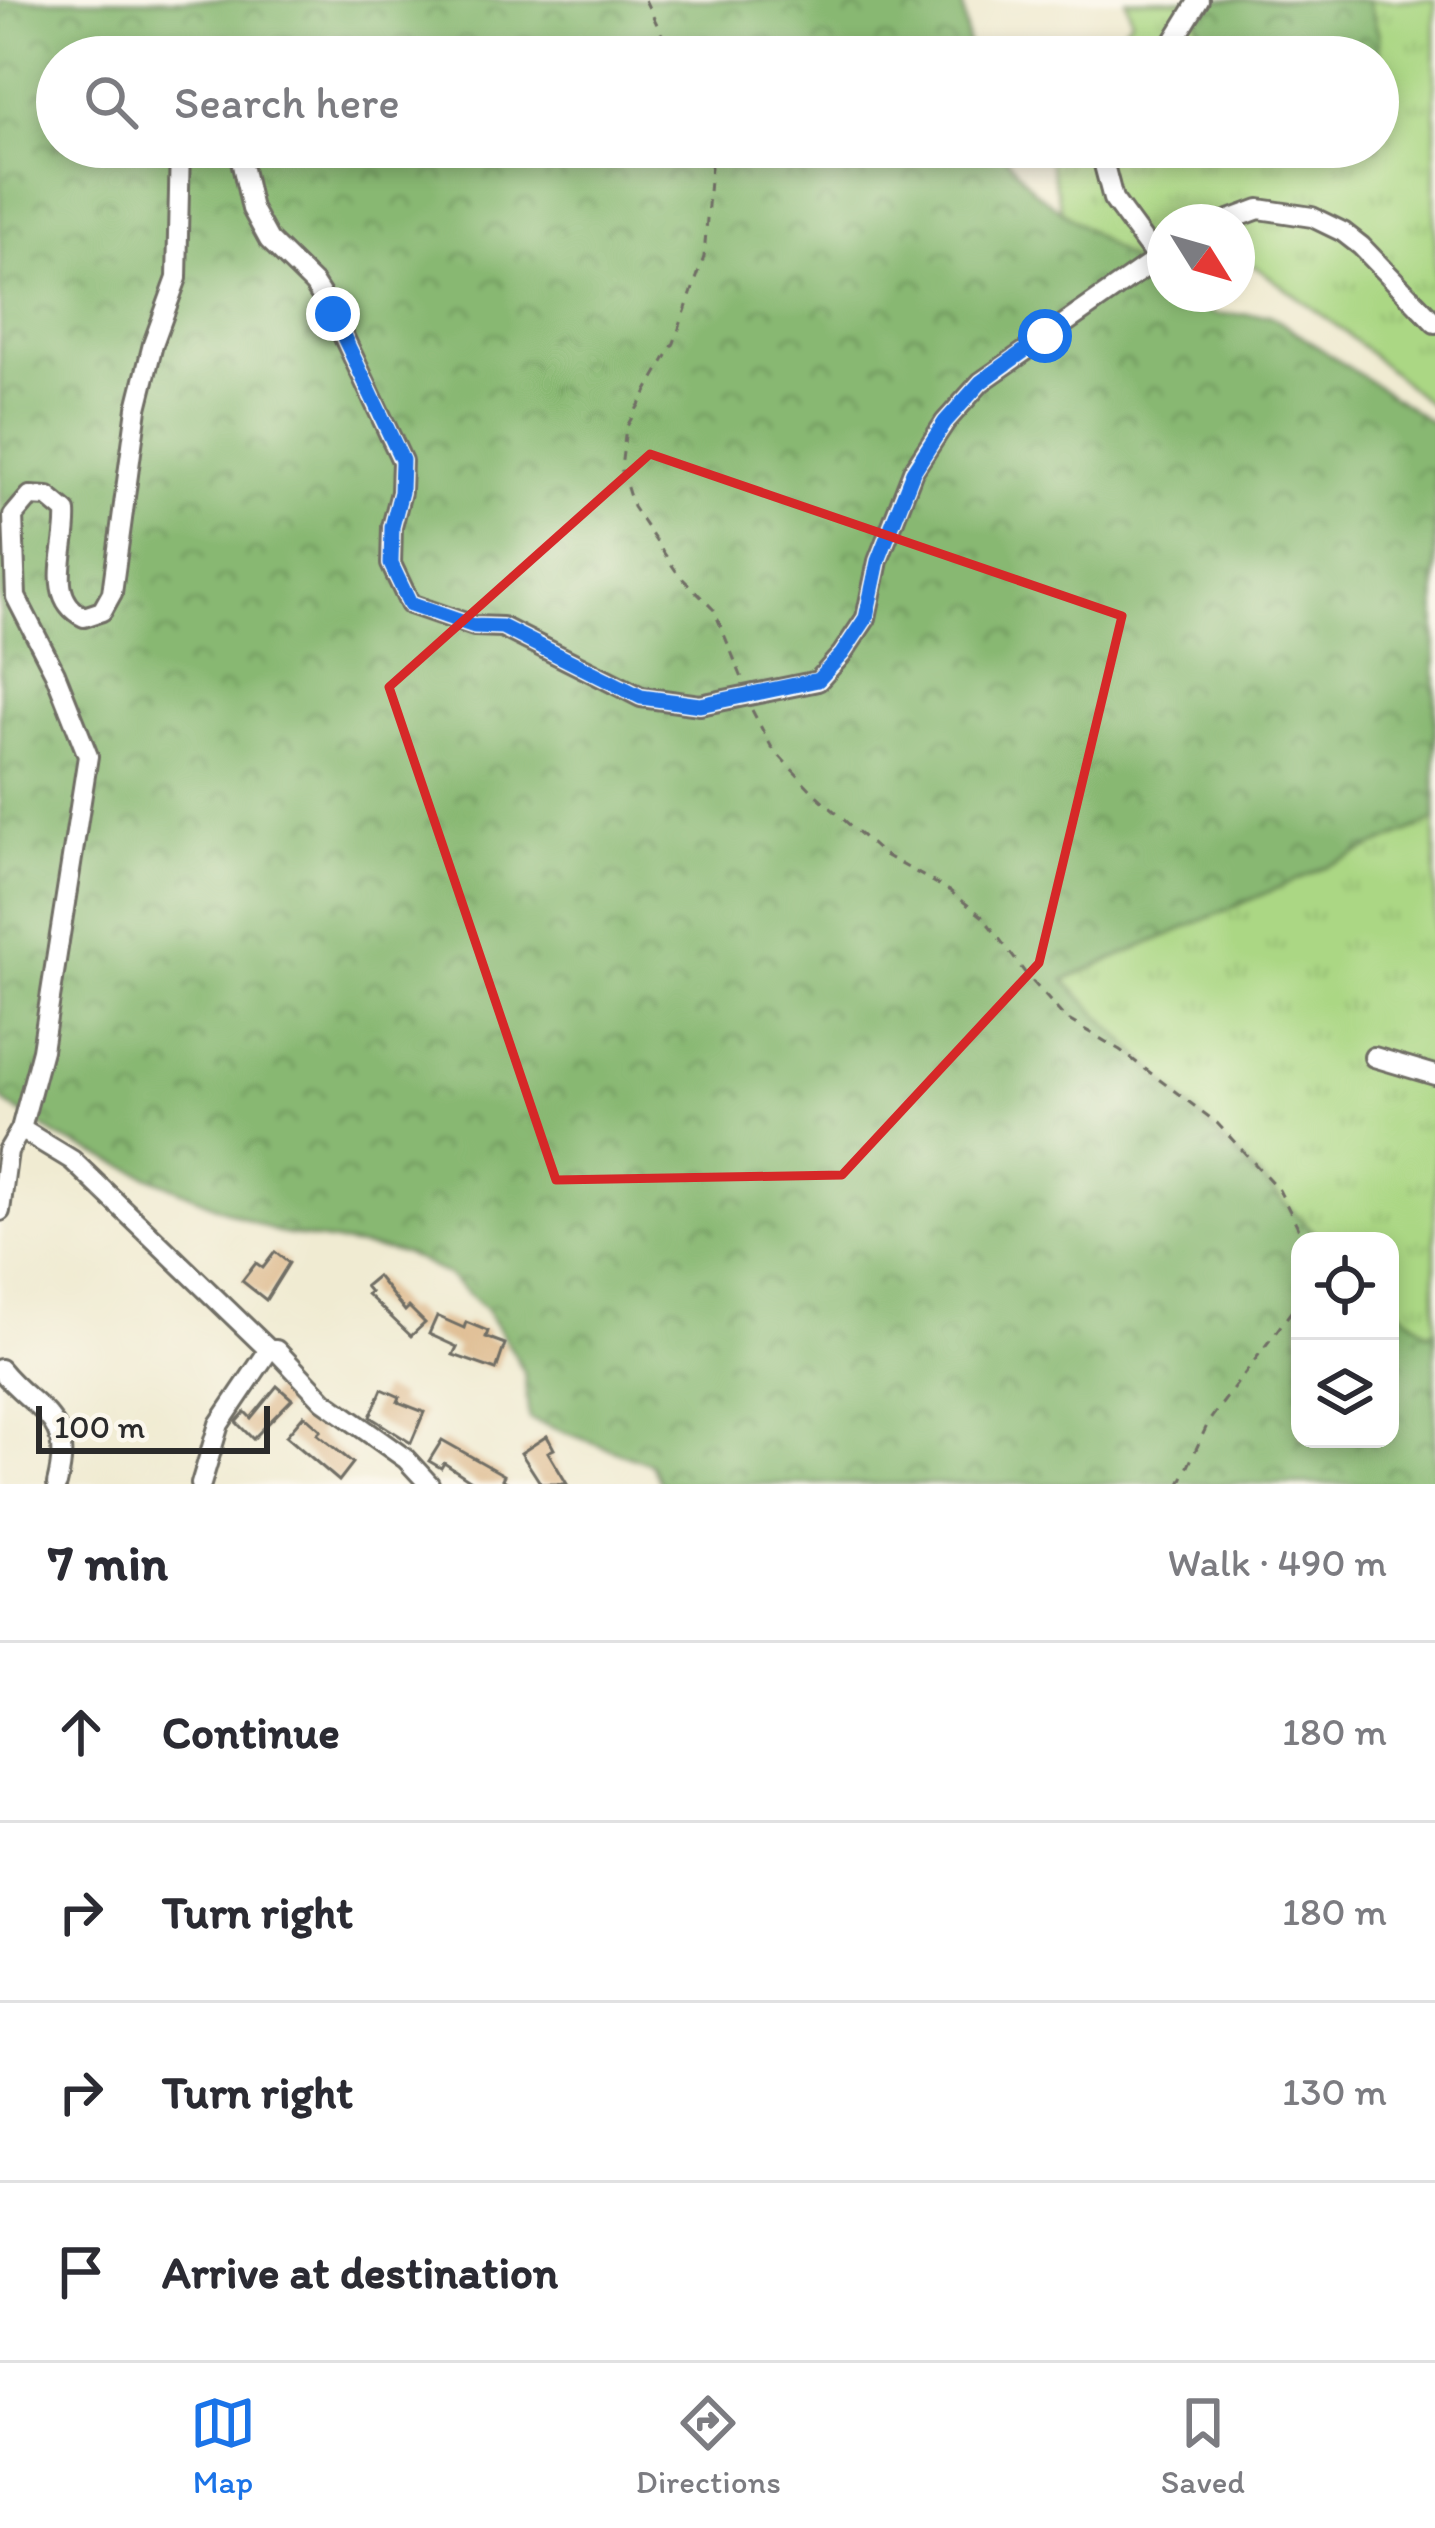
<!DOCTYPE html>
<html lang="en">
<head>
<meta charset="utf-8">
<style>
	body { margin:0; font-family:Itim,sans-serif; background:#f7f7f7; color:#2b2b33 }
	.controls { position:absolute; right:36px; bottom:36px; display:grid; overflow:hidden; border-radius:24px; box-shadow:0 6px 18px #0003 }
	.controls button { width:108px; height:108px; display:grid; place-items:center; padding:0; border:0; border-bottom:3px solid #e1e1e2; background:#fff; color:#2b2b33; font:60px sans-serif }
	.compass { position:absolute; left:1147px; top:204px; width:108px; height:108px; border-radius:50%; background:#fff; box-shadow:0 6px 18px #0003; rotate:127deg }
	.scale { position:absolute; left:36px; bottom:30px; width:234px; box-sizing:border-box; padding-left:12px; border:6px solid #2b2b2b; border-top:0; font-size:33px; line-height:42px; white-space:nowrap; color:#2b2b2b; -webkit-text-stroke:9px #fbf7ec; paint-order:stroke }
	.stop { position:absolute; width:36px; height:36px; margin:-27px; border:9px solid #1a73e8; border-radius:50%; background:#fff }
	.stop.end { background:#1a73e8; border-color:#fff; box-shadow:0 3px 12px #0008 }
	.list { margin:0; padding:0; list-style:none }
	h2 { display:flex; justify-content:space-between; align-items:center; height:156px; margin:0; padding:0 48px; font-size:51px }
	h2 small { font-size:39px; font-weight:400; color:#7c7c81 }
	.list li { display:grid; grid-template-columns:78px 1fr auto; gap:36px; align-items:center; box-sizing:border-box; height:180px; padding:0 48px; border-top:3px solid #e1e1e2 }
	.list b { display:block; font-size:45px; white-space:nowrap }
	.list em { font-size:39px; font-style:normal; color:#7c7c81 }
	.icon { flex:none; width:66px; height:66px; fill:none; stroke:currentColor; stroke-width:2; stroke-linecap:round; stroke-linejoin:round }
	.map { position:relative; flex:none; width:1435px; height:1484px; overflow:hidden }
	.search { position:absolute; background:#fff; box-shadow:0 6px 18px #0003; left:36px; right:36px; top:36px; height:132px; display:flex; align-items:center; gap:30px; box-sizing:border-box; padding:0 42px; border-radius:66px; color:#7c7c81; font-size:45px }
	.sheet { height:876px; background:#fff }
	nav { display:flex; justify-content:space-around; align-items:center; box-sizing:border-box; height:168px; border-top:3px solid #e1e1e2; background:#fff; font-size:33px; color:#7c7c81 }
	nav a { display:grid; justify-items:center; gap:6px }
	nav .on { color:#1a73e8 }
	.map>svg:first-child { display:block }
	.grass { fill:url(#grass-tufts); stroke:#6b8158; stroke-width:3 }
	.forest { fill:url(#forest-crowns); stroke:#5a724e; stroke-width:3 }
	.building { fill:#dfbd93 }
	.lines { fill:none; stroke-linecap:round; stroke-linejoin:round }
	.minor-casing { stroke:#706e65; stroke-width:24 }
	.path { stroke:#706e65; stroke-width:3; stroke-dasharray:9 9; stroke-linecap:butt }
	.minor { stroke:#fff; stroke-width:18 }
	.route { stroke:#1a73e8; stroke-width:15 }
	.marked { fill:none; stroke:#d62828; stroke-width:9; stroke-linejoin:round }
</style>
</head>
<body>
<div class="map">
<svg width="1435" height="1484" viewBox="0 0 1435 1484">
	<defs>
		<pattern id="grass-tufts" width="24" height="20" patternUnits="userSpaceOnUse" patternTransform="scale(3)"><rect width="24" height="20" fill="#abd784"/><path d="M3 7l-1-3M5 7V3M7 7l1-3M15 17l-1-3M17 17v-4M19 17l1-3" fill="none" stroke="#93b972"/></pattern>
		<pattern id="forest-crowns" width="20" height="18" patternUnits="userSpaceOnUse" patternTransform="scale(3)"><rect width="20" height="18" fill="#88b872"/><path d="M2 6a3 3 0 1 1 6 0M12 15a3 3 0 1 1 6 0" fill="none" stroke="#6f965e"/></pattern>
	</defs>
	<rect width="100%" height="100%" fill="#fbf7ec"/>
	<filter id="ink" filterUnits="userSpaceOnUse"><feTurbulence type="fractalNoise" baseFrequency=".00833" numOctaves="2"/><feDisplacementMap in="SourceGraphic" scale="24" xChannelSelector="R" yChannelSelector="G"/><feConvolveMatrix kernelMatrix="1 2 1 2 8 2 1 2 1" color-interpolation-filters="sRGB"/></filter>
	<filter id="wash" filterUnits="userSpaceOnUse"><feTurbulence type="fractalNoise" baseFrequency=".004" numOctaves="4" result="noise"/><feDisplacementMap in="SourceGraphic" scale="48" xChannelSelector="R" yChannelSelector="G"/><feGaussianBlur stdDeviation="2.7" result="paint"/><feColorMatrix in="noise" values="0 0 0 0 0 0 0 0 0 0 0 0 0 0 0 0 0 1.4 0 .05"/><feComposite in="paint" operator="in"/></filter>
	<g filter="url(#wash)">
		<rect width="100%" height="100%" fill="#f0ebd2"/>
		<g class="grass">
			<polygon points="1126,0 1435,0 1435,409 1341,329 1248,261 1237,264 1237,222 1165,222 1165,292 1069,240 1046,147 1378,147 1378,57 1100,57 1132,19"/>
			<polygon points="1435,506 1435,1350 1390,1354 1390,1241 1300,1241 1059,1042 971,659"/>
		</g>
		<g class="forest">
			<polygon points="0,0 962,0 970,57 57,57 57,147 997,147 1034,191 1165,286 1165,294 1175,294 1214,314 1270,315 1435,425 1435,820 1064,980 1322,1241 1300,1241 1300,1439 1390,1439 1390,1301 1428,1333 1435,1329 1435,1484 661,1484 651,1464 529,1419 524,1372 513,1352 486,1310 449,1276 404,1253 278,1233 60,1138 0,1099"/>
			<polygon points="1192,0 1368,0 1379,35 1378,92 1378,57 1215,57 1205,47"/>
		</g>
		<g id="blocks">
			<g class="building">
				<polygon points="275,1252 289,1263 266,1300 242,1281 256,1263 263,1268"/>
				<polygon points="377,1276 405,1311 409,1307 425,1323 411,1336 367,1294 370,1292 365,1286"/>
				<polygon points="437,1316 464,1328 466,1322 488,1331 486,1337 505,1344 496,1370 453,1355 457,1347 429,1334"/>
				<polygon points="277,1386 292,1399 253,1439 236,1422 245,1412 251,1418"/>
				<polygon points="382,1389 400,1397 398,1402 424,1412 411,1443 370,1417"/>
				<polygon points="304,1415 321,1430 317,1434 353,1463 339,1481 286,1436"/>
				<polygon points="547,1436 554,1449 548,1452 567,1484 541,1484 521,1453"/>
				<polygon points="442,1440 504,1475 502,1479 510,1484 476,1484 444,1463 441,1468 429,1461"/>
			</g>
		</g>
	</g>
	<g filter="url(#ink)">
		<use href="#blocks" fill-opacity="0" stroke="#706e65" stroke-width="3"/>
		<g class="lines">
			<defs>
				<g id="minor">
					<polyline points="1164,57 1199,0"/>
					<polyline points="238,147 252,209 269,240 314,284 333,314 402,461 401,492 392,527 391,564 410,604 474,626 502,627 641,697 700,705 818,681 842,654 866,618 878,561 913,471 945,422 981,382 1157,259"/>
					<polyline points="1111,147 1103,161 1113,199 1157,259 1165,253"/>
					<polyline points="1224,222 1259,209 1312,217 1343,232 1361,246 1435,323"/>
					<polyline points="1374,1057 1435,1075"/>
					<polyline points="21,1129 72,1160 269,1350 276,1350 324,1401 406,1459 429,1484"/>
					<path d="M 0,1211 L 8,1151 L 21,1129 L 42,1050 L 88,756 L 55,673 L 16,597 L 13,516 L 30,496 L 48,497 L 66,512 C 69,548 43,597 84,617 L 102,611 L 112,593 L 137,408 L 153,344 L 177,278 L 180,147"/>
					<path d="M 0,1369 C 36,1414 75,1413 57,1484"/>
					<polyline points="201,1484 219,1424 269,1350"/>
				</g>
			</defs>
			<use href="#minor" class="minor-casing"/>
			<g class="path">
				<polyline points="645,0 673,57"/>
				<polyline points="705,147 711,167 704,257 674,343 626,428 621,468 633,507 678,574 714,610 742,678"/>
				<polyline points="752,710 772,748 814,793 881,853 950,891 983,917 1026,974 1065,1018 1120,1050 1217,1123 1279,1190 1305,1241"/>
				<polyline points="1180,1484 1209,1421 1300,1300"/>
			</g>
			<use href="#minor" class="minor"/>
		</g>
	</g>
	<g class="lines" filter="url(#ink)">
		<polyline class="route" points="333,314 402,460 401,492 392,527 391,564 410,604 474,626 502,627 641,697 700,705 818,680 842,654 866,618 878,561 913,472 945,422 981,382 1045,336"/>
	</g>
	<path class="marked" d="M 650,454 L 1122,616 L 1039,963 L 842,1175 L 556,1180 L 389,687 Z"/>
</svg>
<div class="controls">
<button><svg class="icon" aria-label="locate" viewBox="0 0 24 24"><circle cx="12" cy="12" r="6"/><path d="M12 2v4M12 18v4M2 12h4M18 12h4"/></svg></button>
<button><svg class="icon" aria-label="layers" viewBox="0 0 24 24"><path d="M12 4l9 5-9 5-9-5zM3 14l9 5 9-5"/></svg></button>
</div>
<svg class="compass" viewBox="-18 -18 36 36"><path d="M0-13l5 13h-10z" fill="#e53935"/><path d="M0 13l5-13h-10z" fill="#7c7c81"/></svg>
<div class="scale">100 m</div>
<div class="stop" style="left:1045px;top:336px"></div>
<div class="stop end" style="left:333px;top:314px"></div>
<div class="search"><svg class="icon" aria-label="search" viewBox="0 0 24 24"><circle cx="10" cy="10" r="6"/><path d="M15 15l6 6"/></svg>Search here</div>
</div>
<section class="sheet">
<h2>7 min<small>Walk · 490 m</small></h2>
<ul class="list">
<li><svg class="icon" aria-label="ahead" viewBox="0 0 24 24"><path d="M12 20V5M6 11l6-6 6 6"/></svg><div><b>Continue</b></div><em>180 m</em></li>
<li><svg class="icon" aria-label="right" viewBox="0 0 24 24"><path d="M7 20v-9h11M14 6l5 5-5 5"/></svg><div><b>Turn right</b></div><em>180 m</em></li>
<li><svg class="icon" aria-label="right" viewBox="0 0 24 24"><path d="M7 20v-9h11M14 6l5 5-5 5"/></svg><div><b>Turn right</b></div><em>130 m</em></li>
<li><svg class="icon" aria-label="arrive" viewBox="0 0 24 24"><path d="M6 21V4h12l-3 4 3 4H6"/></svg><div><b>Arrive at destination</b></div></li>
</ul>
</section>
<nav>
<a class="on"><svg class="icon" aria-label="map" viewBox="0 0 24 24"><path d="M3 6l6-2 6 2 6-2v14l-6 2-6-2-6 2zM9 4v14M15 6v14"/></svg>Map</a>
<a><svg class="icon" aria-label="directions" viewBox="0 0 24 24"><path d="M12 3l9 9-9 9-9-9zM9 14v-3h6M13 9l2 2-2 2"/></svg>Directions</a>
<a><svg class="icon" aria-label="saved" viewBox="0 0 24 24"><path d="M7 4h10v16l-5-4-5 4z"/></svg>Saved</a>
</nav>
</body>
</html>
